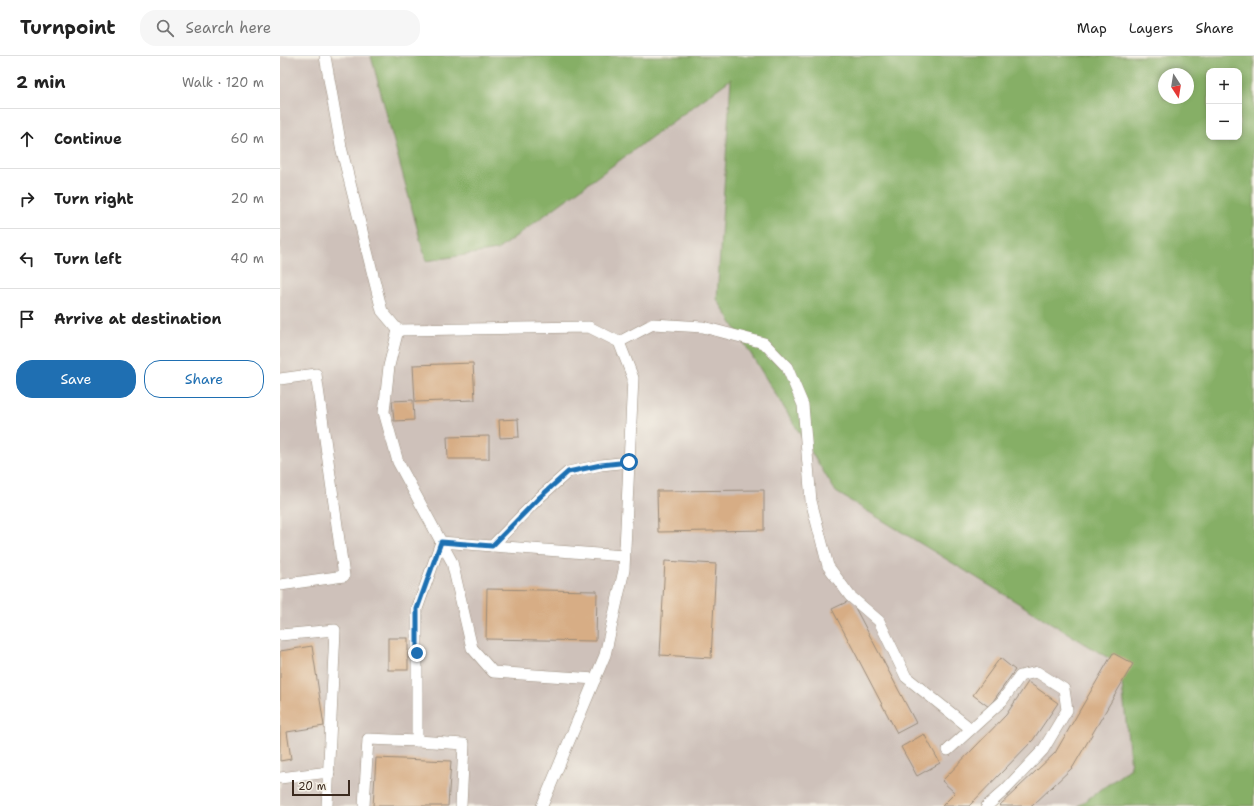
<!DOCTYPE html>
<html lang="en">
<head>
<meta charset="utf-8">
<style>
	body { margin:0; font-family:"Shantell Sans",sans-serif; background:#f6f6f6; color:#222 }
	.controls { position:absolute; right:12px; top:12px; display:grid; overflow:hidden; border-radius:8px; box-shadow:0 2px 6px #0003 }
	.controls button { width:36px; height:36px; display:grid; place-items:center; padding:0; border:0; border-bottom:1px solid #e0e0e0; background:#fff; color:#222; font:20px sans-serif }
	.compass { position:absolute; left:878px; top:12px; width:36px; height:36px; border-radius:50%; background:#fff; box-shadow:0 2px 6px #0003; rotate:168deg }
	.scale { position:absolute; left:12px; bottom:10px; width:58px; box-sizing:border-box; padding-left:4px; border:2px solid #3b2a1e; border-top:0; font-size:11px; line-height:14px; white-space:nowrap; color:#3b2a1e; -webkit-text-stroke:3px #f7f3e8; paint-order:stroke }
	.stop { position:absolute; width:12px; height:12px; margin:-9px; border:3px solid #1f6fb2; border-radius:50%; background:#fff }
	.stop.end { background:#1f6fb2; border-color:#fff; box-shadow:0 1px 4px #0008 }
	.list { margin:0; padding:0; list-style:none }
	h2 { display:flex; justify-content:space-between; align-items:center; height:52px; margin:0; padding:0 16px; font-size:17px }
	h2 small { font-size:13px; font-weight:400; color:#767676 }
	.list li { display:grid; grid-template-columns:26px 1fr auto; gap:12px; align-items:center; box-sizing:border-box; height:60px; padding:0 16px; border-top:1px solid #e0e0e0 }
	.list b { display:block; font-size:15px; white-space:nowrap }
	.list em { font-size:13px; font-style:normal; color:#767676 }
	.actions { display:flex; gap:8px; padding:12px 16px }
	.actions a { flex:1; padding:9px 0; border:1px solid #1f6fb2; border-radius:16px; text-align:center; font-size:14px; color:#1f6fb2 }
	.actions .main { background:#1f6fb2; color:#fff }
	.icon { flex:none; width:22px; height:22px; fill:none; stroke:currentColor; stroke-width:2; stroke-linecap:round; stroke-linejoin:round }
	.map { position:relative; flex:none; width:974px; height:750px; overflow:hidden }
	header { display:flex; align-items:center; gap:24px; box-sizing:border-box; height:56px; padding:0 20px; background:#fff; border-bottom:1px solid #e0e0e0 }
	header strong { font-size:19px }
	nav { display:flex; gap:22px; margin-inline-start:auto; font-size:14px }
	.search { width:280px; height:36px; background:#f6f6f6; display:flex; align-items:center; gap:10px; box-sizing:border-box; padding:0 14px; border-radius:16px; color:#767676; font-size:15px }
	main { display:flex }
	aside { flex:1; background:#fff }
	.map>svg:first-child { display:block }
	.industrial { fill:#cec1ba }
	.forest { fill:#86af66; stroke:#606c42; fill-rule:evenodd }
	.building { fill:#d7ad85 }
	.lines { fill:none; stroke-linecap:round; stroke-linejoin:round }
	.service-casing { stroke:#988a7a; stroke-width:12 }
	.service { stroke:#fff; stroke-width:11 }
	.route { stroke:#1f6fb2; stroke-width:5 }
</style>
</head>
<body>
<header>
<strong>Turnpoint</strong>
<div class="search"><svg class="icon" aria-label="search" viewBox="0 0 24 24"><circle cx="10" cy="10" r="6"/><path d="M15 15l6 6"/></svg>Search here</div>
<nav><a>Map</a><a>Layers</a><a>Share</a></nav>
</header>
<main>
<aside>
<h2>2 min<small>Walk · 120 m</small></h2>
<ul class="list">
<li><svg class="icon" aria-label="ahead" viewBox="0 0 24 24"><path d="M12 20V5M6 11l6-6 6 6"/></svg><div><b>Continue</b></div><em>60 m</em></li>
<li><svg class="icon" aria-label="right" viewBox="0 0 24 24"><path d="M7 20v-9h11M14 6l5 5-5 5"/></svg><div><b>Turn right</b></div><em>20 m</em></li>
<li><svg class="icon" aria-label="left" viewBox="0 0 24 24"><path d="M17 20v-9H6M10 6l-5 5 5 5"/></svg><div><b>Turn left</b></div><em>40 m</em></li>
<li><svg class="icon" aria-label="arrive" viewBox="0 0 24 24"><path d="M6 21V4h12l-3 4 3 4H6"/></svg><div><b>Arrive at destination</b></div></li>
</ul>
<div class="actions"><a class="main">Save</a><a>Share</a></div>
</aside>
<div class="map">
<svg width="974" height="750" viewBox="0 0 974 750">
	<rect width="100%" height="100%" fill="#f7f3e8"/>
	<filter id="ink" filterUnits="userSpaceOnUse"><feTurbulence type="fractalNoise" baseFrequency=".025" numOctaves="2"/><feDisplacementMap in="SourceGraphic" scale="8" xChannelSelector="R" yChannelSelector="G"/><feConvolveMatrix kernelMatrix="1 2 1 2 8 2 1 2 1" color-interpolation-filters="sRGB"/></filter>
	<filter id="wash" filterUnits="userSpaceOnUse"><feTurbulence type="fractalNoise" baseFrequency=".012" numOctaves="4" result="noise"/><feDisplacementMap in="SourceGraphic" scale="16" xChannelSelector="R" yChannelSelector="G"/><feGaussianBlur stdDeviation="0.9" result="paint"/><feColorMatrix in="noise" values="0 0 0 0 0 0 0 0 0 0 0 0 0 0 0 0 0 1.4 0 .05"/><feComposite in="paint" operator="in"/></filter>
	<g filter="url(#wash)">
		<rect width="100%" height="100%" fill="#f5e9d5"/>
		<polygon class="industrial" points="0,0 91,0 146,204 217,194 451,23 437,243 556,436 840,609 851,712 798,750 0,750"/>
		<path class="forest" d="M 91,0 L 974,0 L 974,750 L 798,750 L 851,712 L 840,609 L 556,436 L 437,243 L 451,23 L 217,194 L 146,205 ZM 929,15 L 959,15 L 959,81 L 929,81 ZM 884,18 L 908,18 L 908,42 L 884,42 Z"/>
		<g id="blocks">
			<g class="building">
				<polygon points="193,307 195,344 135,346 133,309"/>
				<polygon points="133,344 134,364 114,365 112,345"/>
				<polygon points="238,363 239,381 220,382 219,364"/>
				<polygon points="209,380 209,403 168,403 167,381"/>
				<polygon points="484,434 484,474 378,476 377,435"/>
				<polygon points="385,505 436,508 431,602 380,599"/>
				<polygon points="207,533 317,535 316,585 206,583"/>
				<polygon points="571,544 636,667 617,677 552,553"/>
				<rect x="108" y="582" width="20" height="32"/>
				<polygon points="32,590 44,670 7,676 11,703 0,705 0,595"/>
				<polygon points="833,597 853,608 793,711 752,750 719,750 775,697"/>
				<polygon points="720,602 735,614 709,651 693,639"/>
				<polygon points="748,626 778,647 753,684 689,750 662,750 675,737 662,725 726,659"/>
				<polygon points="644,678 660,707 637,720 621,691"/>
				<polygon points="96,702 171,705 168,750 93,750"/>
			</g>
		</g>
	</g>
	<g filter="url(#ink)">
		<use href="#blocks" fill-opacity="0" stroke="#988a7a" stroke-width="1"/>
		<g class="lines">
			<defs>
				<g id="service">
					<polyline points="45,0 61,91 102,255 118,274 309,271 339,286 353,322 344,514 325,599 262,750"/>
					<polyline points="118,274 109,310 104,356 118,406 172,506 192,592 213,616 315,623"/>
					<polyline points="339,286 373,268 423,271 484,287 507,311 523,349 531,445 548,510 570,540 599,565 626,621 691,673"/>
					<polyline points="0,323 36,318 64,520 0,529"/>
					<polyline points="212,490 260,441 288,416 321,409 349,406"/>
					<polyline points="0,579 55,574 47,750"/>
					<polyline points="668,694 722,645 740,620 757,616 784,633 787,654 763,694 726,733 707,750"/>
					<polyline points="0,722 49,716"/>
					<polyline points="84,750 88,683 137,685"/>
					<polyline points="181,750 184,688 137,685 137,553 161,486 344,500"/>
				</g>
			</defs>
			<use href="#service" class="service-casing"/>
			<use href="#service" class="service"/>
		</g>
	</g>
	<g class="lines" filter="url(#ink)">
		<polyline class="route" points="137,597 137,553 161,486 212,490 260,441 288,416 321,409 349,406"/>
	</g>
</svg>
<div class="controls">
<button>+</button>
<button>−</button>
</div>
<svg class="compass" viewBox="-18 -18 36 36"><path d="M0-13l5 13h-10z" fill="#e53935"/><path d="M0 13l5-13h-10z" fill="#767676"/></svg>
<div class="scale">20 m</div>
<div class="stop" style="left:349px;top:406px"></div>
<div class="stop end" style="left:137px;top:597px"></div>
</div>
</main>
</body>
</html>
